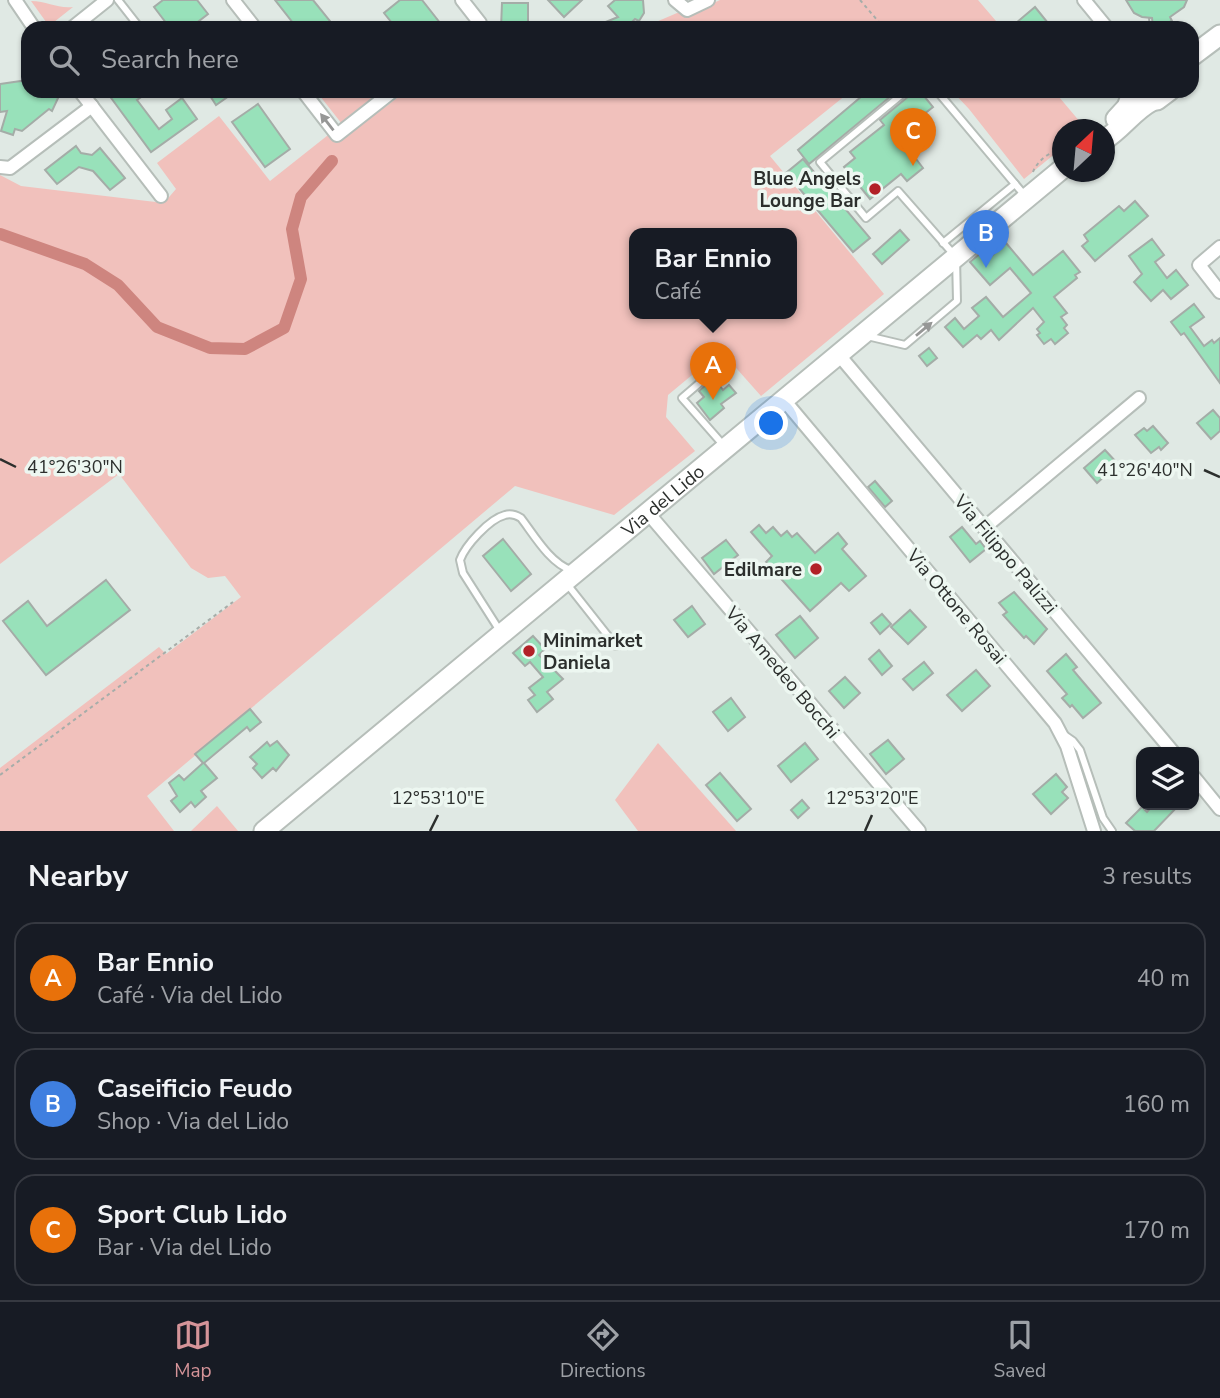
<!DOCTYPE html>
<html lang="en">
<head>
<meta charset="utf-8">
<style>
	body { margin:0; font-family:"Nunito Sans",sans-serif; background:#20242c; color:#f1f3f6 }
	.controls { position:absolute; right:21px; bottom:21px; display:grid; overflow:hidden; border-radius:14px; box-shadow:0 2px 5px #0004 }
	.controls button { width:63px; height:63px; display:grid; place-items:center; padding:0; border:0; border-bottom:2px solid #363941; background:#171b24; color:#f1f3f6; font:35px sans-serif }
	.compass { position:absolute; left:1052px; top:119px; width:63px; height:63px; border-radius:50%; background:#171b24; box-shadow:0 2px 5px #0004; rotate:26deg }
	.you { position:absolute; left:772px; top:424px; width:24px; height:24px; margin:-18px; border:5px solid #fff; border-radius:50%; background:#1a73e8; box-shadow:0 0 0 10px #1a73e833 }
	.badge { display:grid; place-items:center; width:46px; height:46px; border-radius:50%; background:#d59499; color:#fff; font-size:23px; font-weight:700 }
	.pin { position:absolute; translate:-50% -58px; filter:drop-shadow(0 2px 4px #0008) }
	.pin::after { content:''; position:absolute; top:37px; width:24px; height:21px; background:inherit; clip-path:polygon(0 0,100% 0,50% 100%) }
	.popup { position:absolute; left:629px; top:228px; width:168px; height:91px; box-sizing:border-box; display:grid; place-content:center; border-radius:14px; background:#171b24; filter:drop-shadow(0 2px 5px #0005); font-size:23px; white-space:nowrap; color:#9ea1a6 }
	.popup b { font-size:26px; color:#f1f3f6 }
	.popup::after { content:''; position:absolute; left:50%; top:100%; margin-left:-14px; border:14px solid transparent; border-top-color:#171b24 }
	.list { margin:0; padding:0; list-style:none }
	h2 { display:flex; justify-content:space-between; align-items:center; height:91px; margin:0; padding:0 28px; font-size:30px }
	h2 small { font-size:23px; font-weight:400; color:#9ea1a6 }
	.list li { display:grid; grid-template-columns:46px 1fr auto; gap:21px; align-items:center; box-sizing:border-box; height:112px; margin:0 14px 14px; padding:0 14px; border:2px solid #363941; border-radius:21px }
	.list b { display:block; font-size:26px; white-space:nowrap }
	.list p { margin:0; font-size:23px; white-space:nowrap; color:#9ea1a6 }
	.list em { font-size:23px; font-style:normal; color:#9ea1a6 }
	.icon { flex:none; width:38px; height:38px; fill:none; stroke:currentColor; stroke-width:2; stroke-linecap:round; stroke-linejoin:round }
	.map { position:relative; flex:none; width:1220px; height:831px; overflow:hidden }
	.search { position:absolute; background:#171b24; box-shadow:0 2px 5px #0004; left:21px; right:21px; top:21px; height:77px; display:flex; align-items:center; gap:18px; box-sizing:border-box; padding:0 24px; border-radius:21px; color:#9ea1a6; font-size:26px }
	.sheet { height:469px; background:#171b24 }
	nav { display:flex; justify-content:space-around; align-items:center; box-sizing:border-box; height:98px; border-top:2px solid #363941; background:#171b24; font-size:19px; color:#9ea1a6 }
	nav a { display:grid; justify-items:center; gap:4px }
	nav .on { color:#d59499 }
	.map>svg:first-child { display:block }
	.green { fill:#f1c1bc; fill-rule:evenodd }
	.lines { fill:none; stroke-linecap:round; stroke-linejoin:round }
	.canal { stroke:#ce857f; stroke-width:12 }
	.building { fill:#98e1ba; stroke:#a4aca7; stroke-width:2 }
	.service-casing { stroke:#b6beb9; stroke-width:10 }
	.minor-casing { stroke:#b6beb9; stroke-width:16 }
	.secondary-casing { stroke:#b6beb9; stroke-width:23 }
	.path { stroke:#a6ada9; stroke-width:2; stroke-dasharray:3.5 3.5; stroke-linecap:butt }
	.service { stroke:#fff; stroke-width:6 }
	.minor { stroke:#fff; stroke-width:12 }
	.secondary { stroke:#fff; stroke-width:19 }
	.oneway { fill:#969796 }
	.ticks { fill:none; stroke:#2c2f2d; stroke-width:2.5 }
	.poi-dot { fill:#b22127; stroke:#edf7f1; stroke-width:2.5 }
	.labels { text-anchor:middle; stroke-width:7; stroke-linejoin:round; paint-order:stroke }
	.poi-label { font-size:19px; font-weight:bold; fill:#2c2f2d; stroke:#edf7f1; text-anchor:end }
	.street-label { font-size:19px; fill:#2c2f2d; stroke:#edf7f1 }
	.ticks-label { font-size:18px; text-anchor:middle; fill:#2c2f2d; stroke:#edf7f1; stroke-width:7; stroke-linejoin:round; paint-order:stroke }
</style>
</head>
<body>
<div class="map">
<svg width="1220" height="831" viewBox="0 0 1220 831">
	<rect width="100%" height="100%" fill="#e0e9e4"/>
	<g class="green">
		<polygon points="720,0 978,0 1002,28 642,28 677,13 692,13"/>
		<path d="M 31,1 C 47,1 58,9 73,7 L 49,26 Z"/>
		<path d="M 316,91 L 370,91 L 384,108 L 406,91 L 477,91 L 481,95 L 489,91 L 508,91 L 511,98 L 528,91 L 851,91 L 770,156 L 884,294 L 761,396 L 721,351 L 668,395 L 666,417 L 695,451 L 614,515 L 515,486 L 147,796 L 174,831 L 0,831 L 0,768 L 159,647 L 166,654 L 241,597 L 225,576 L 208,578 L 191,568 L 119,474 L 0,564 L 0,175 L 21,186 L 164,203 L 176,189 L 157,163 L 219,116 L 270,181 L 342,124 ZM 634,234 L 792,234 L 792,314 L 634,314 Z"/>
		<polygon points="952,91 1054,91 1086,129 1062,130 1062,148 1024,179 969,109"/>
		<polygon points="658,743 736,831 638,831 615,800"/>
		<polygon points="217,806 238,831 191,831"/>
	</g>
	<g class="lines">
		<polyline class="canal" points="0,234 85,264 118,285 157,327 210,348 245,349 284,328 301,279 292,229 301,197 332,161"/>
	</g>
	<g class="building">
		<polygon points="163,0 197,0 208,14 190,28 170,28 154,7"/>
		<polygon points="275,0 313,0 330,21 321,28 297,28"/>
		<polygon points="400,0 422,0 444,28 396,28 384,13"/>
		<polygon points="548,0 582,0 564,17"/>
		<polygon points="615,0 643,0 644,13 639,21 635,19 626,28 591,28 618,17 608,6"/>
		<polygon points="1126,0 1187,0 1184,7 1170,17 1172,21 1155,28 1153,28 1152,18 1142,17 1134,13"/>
		<polygon points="502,3 528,3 528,28 501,28"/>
		<polygon points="1035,7 1052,28 1010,28"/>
		<polygon points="28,80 28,91 49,91 59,96 52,111 49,109 22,131 15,129 13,135 1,131 7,111 0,112 0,84"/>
		<polygon points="106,91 150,91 137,100 159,129 172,119 166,110 182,98 197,119 151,152"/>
		<polygon points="207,91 236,91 216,105"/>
		<polygon points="868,91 897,91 809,164 798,150"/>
		<polygon points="912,91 920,91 933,107 919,118 931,134 910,151 923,168 907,181 901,174 870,199 844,167 855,158 850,152 884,125 880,120 910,95"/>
		<polygon points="258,104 290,149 265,167 232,122"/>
		<polygon points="76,146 81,153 92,155 100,148 125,178 110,190 93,171 79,167 57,184 45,170"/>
		<polygon points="803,159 870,238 853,252 786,173"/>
		<polygon points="1135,201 1148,216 1095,261 1082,246 1088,241 1084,235 1119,206 1124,211"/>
		<polygon points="900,230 909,240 882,264 873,254"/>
		<polygon points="1152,239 1164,255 1155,262 1167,278 1176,270 1188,285 1171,299 1163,290 1151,301 1134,282 1142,274 1129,256"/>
		<polygon points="1006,243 1033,275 1063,251 1080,272 1075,275 1077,278 1054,297 1067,313 1061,317 1067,325 1064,328 1068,333 1055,344 1051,339 1044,344 1037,335 1040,333 1037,329 1044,322 1033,308 999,340 991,330 981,339 977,335 963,347 945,327 955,318 964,329 979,316 972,308 986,297 1003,317 1031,293 1010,268 990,285 970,262 982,252 988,259"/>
		<polygon points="1194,304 1204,317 1190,327 1204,346 1212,340 1214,343 1220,338 1220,383 1184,333 1181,335 1171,322"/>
		<polygon points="929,348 937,358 927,366 919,356"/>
		<polygon points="714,378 723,390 729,385 736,393 721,404 724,408 710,420 697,403 704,397 699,391"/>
		<polygon points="1213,410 1220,418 1220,431 1211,439 1197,423"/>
		<polygon points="1153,426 1168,443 1161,450 1159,447 1151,453 1135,435 1144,428 1147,431"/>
		<polygon points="1105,450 1118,464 1097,483 1084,468"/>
		<polygon points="875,481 892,501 885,507 868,487"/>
		<polygon points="759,525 766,533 773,527 781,536 787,531 792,537 797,533 815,553 838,533 847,544 842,549 866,576 849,591 841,583 810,611 766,562 772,556 751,532"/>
		<polygon points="962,527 976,544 980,541 986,549 970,562 950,537"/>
		<polygon points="503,539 531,574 511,591 483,556"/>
		<polygon points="726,540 738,555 714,574 702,558"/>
		<polygon points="106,580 130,610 46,675 3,621 28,601 47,626"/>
		<polygon points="1014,592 1047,629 1034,644 1026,636 1024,638 1003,615 1007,612 999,603"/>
		<polygon points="692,606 705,624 688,637 674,620"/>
		<polygon points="910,610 926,627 908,644 891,627"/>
		<polygon points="882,614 891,624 880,634 871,623"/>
		<polygon points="800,616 818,638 795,658 776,635"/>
		<polygon points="533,636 545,649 539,655 563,679 547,692 553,699 537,712 528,700 535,695 529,688 543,677 530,662 525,666 513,653"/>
		<polygon points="879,650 892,666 882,675 869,659"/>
		<polygon points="1066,654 1077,667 1073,670 1078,676 1101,703 1083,718 1072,705 1070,707 1062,698 1067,694 1047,671"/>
		<polygon points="924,662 933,673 913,690 903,679"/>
		<polygon points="976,670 990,686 962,711 947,695"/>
		<polygon points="845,677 860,693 844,708 829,691"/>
		<polygon points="731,698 745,717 728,731 713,712"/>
		<polygon points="250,709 261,722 250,731 247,727 204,763 217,778 201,791 206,797 195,807 191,802 180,812 171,801 177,796 169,783 179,775 184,780 203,763 195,754"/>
		<polygon points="888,740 904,759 886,774 870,754"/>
		<polygon points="277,741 289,755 276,771 273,768 262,778 253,768 257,764 250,757 267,742 270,746"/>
		<polygon points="805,743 818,759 791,782 778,766"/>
		<polygon points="720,773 751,809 737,821 706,785"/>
		<polygon points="1056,774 1067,787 1062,792 1068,798 1051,814 1033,794"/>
		<polygon points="802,800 809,808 798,818 791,810"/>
		<polygon points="1153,805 1179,805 1154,831 1135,831 1126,823 1142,807 1147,812"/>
	</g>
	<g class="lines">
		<defs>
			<g id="service">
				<polyline points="118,0 140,28"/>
				<polyline points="937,91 1026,197"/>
				<polyline points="943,243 1015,184"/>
				<polyline points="867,336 905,345 957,301 956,257 898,191 866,218 820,162 906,91"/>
				<polyline points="717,368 682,398 725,447"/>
				<polyline points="567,584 616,646"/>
				<path d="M 500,631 L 463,573 L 460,560 C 465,546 489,519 505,515 C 511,513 516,515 521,518 C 534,535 550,563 571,570"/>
				<polyline points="1063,734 1073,741 1080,750 1103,818 1112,831"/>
			</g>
			<g id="minor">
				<polyline points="15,0 34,28"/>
				<polyline points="233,0 255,28"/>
				<polyline points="462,0 480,23 474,28"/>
				<polyline points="675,0 687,10 708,0"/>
				<polyline points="1084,0 1107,28"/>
				<polyline points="72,28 107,0"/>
				<polyline points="80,91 161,196"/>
				<polyline points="303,91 337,135 393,91"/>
				<polyline points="0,167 10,168 92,106"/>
				<polyline points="1220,247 1199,265 1220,292"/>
				<polyline points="839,355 1173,752"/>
				<polyline points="784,400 1055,723 1067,746 1094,831"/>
				<polyline points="648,513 919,831"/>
				<polyline points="984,528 1139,398"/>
				<polyline points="1194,777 1220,809"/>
			</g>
			<g id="secondary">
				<polyline points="1192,56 1220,35"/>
				<polyline points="1140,96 1146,99 1157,100 1169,91"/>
				<polyline points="1116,119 1127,107 1133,91"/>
				<path d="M 1104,140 C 1122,129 1134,110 1152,101"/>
				<path id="s1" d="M 264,831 L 1062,169"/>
			</g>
		</defs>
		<use href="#service" class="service-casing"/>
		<use href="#minor" class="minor-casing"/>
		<use href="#secondary" class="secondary-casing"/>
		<g class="path">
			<polyline points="860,0 884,28"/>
			<polyline points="1149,18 1150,28"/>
			<polyline points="1090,130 1100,121"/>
			<path d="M 1033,172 C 1037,161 1051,150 1062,150"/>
			<polyline points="0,775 233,602"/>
		</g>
		<use href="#service" class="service"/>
		<use href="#minor" class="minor"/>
		<use href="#secondary" class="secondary"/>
	</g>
	<defs><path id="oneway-solid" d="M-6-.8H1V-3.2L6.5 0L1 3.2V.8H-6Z" transform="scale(1.75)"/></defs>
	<g class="oneway">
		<use href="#oneway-solid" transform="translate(327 122) rotate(-128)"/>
		<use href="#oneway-solid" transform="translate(924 329) rotate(-40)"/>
	</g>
	<path class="ticks" d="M 0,459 L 16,467M 1204,470 L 1220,477M 430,831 L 438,815M 865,831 L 872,815"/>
	<g class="poi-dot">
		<circle cx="875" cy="189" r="7"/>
		<circle cx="816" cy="569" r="7"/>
		<circle cx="529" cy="651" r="7"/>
	</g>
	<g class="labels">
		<g class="poi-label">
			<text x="861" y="185">Blue Angels<tspan x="861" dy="22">Lounge Bar</tspan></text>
			<text x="802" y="576">Edilmare</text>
			<text x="543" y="647" text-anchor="start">Minimarket<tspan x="543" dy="22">Daniela</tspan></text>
		</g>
		<g class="street-label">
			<text dy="7" stroke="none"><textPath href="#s1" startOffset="518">Via del Lido</textPath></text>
			<text transform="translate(1006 554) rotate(50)" y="7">Via Filippo Palizzi</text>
			<text transform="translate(957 606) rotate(50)" y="7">Via Ottone Rosai</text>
			<text transform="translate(783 672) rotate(50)" y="7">Via Amedeo Bocchi</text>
		</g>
	</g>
	<g class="ticks-label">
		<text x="75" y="473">41°26'30"N</text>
		<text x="1145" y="476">41°26'40"N</text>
		<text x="438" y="804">12°53'10"E</text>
		<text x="872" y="804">12°53'20"E</text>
	</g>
</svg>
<div class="controls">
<button><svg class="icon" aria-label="layers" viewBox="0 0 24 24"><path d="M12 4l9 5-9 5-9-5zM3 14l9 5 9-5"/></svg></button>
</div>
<svg class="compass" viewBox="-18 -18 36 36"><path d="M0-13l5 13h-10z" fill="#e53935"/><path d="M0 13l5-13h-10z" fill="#9ea1a6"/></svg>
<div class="you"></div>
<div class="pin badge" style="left:713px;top:400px;background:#e8710a">A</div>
<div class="popup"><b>Bar Ennio</b>Café</div>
<div class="pin badge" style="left:986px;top:268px;background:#3f7fe0">B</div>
<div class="pin badge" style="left:913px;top:166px;background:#e8710a">C</div>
<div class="search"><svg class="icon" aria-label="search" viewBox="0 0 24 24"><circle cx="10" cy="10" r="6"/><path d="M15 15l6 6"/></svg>Search here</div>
</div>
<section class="sheet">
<h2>Nearby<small>3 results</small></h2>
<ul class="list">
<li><span class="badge" style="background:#e8710a">A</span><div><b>Bar Ennio</b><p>Café · Via del Lido</p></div><em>40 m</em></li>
<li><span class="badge" style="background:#3f7fe0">B</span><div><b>Caseificio Feudo</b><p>Shop · Via del Lido</p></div><em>160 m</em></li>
<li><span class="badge" style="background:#e8710a">C</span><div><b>Sport Club Lido</b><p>Bar · Via del Lido</p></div><em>170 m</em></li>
</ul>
</section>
<nav>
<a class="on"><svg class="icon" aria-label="map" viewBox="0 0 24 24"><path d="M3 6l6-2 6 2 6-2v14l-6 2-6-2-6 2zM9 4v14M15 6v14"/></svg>Map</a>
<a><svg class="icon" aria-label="directions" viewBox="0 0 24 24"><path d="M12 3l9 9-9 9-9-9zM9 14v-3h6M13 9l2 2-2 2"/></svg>Directions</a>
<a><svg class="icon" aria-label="saved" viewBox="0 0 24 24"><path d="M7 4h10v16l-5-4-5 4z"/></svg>Saved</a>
</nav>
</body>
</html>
